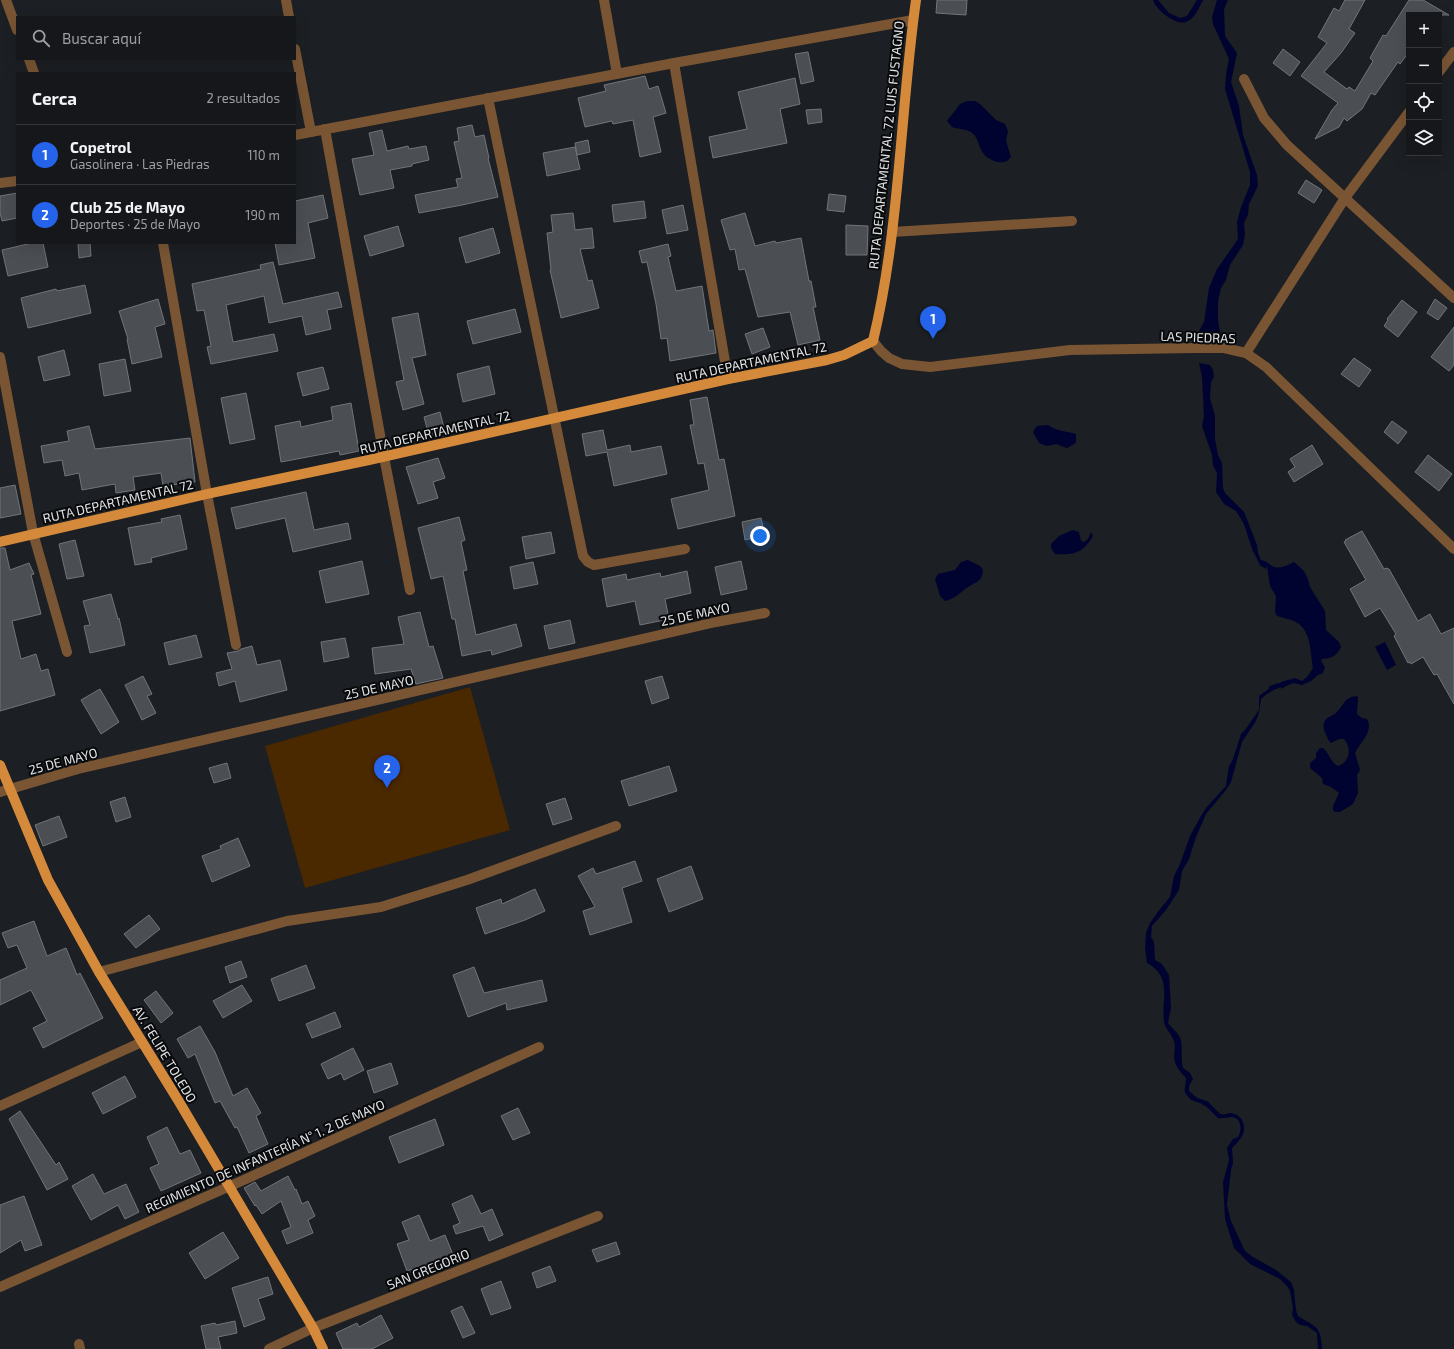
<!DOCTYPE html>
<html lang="es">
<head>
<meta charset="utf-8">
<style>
	body { margin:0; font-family:"Exo 2",sans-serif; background:#222427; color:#f1f3f6 }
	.controls { position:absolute; right:12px; top:12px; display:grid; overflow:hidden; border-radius:0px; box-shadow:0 4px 16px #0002 }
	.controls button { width:36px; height:36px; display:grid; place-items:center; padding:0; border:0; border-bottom:1px solid #343639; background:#15171a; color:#f1f3f6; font:20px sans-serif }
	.you { position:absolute; left:760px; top:536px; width:14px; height:14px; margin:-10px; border:3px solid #fff; border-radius:50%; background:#1a73e8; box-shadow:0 0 0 6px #1a73e833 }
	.badge { display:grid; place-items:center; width:26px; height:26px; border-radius:50%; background:#2563eb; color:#fff; font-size:13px; font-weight:700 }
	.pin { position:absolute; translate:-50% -33px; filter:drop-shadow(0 1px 2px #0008) }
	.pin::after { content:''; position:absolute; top:21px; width:14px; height:12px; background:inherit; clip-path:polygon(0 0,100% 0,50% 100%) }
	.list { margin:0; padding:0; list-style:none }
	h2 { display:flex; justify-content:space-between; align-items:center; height:52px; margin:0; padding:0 16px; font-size:17px }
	h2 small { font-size:13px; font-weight:400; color:#9d9fa2 }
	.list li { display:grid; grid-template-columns:26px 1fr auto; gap:12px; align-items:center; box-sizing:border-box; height:60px; padding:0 16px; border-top:1px solid #343639 }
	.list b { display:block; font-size:15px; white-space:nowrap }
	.list p { margin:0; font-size:13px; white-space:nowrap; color:#9d9fa2 }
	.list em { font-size:13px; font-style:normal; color:#9d9fa2 }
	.icon { flex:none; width:22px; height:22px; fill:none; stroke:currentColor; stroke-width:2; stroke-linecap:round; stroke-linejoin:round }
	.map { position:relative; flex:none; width:1454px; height:1349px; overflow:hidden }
	.search { position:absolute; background:#15171a; box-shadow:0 4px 16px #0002; left:16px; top:16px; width:280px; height:44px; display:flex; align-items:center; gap:10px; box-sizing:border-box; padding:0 14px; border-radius:0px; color:#9d9fa2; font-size:15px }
	.panel { position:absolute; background:#15171a; box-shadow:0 4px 16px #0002; left:16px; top:72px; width:280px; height:172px; border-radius:0px }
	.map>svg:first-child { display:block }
	.green { fill:#4a2800 }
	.water { fill:#00032f }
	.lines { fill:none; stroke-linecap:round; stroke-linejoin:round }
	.stream { stroke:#00032f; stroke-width:4.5 }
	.building { fill:#4b4e53; stroke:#71757a }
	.minor { stroke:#795533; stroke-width:10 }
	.major { stroke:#d58a3b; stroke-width:10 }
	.labels { text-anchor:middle; stroke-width:4; stroke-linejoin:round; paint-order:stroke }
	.street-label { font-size:13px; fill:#e2e4e7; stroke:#08090b }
</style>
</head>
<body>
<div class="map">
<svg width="1454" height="1349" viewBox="0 0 1454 1349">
	<rect width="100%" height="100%" fill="#1c1f23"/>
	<polygon class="green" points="470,687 510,830 305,888 265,746"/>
	<g class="water">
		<path d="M 1153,0 L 1158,0 L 1169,13 L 1180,18 L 1187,16 L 1197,0 L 1203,0 C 1199,7 1196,17 1188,21 C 1178,28 1156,10 1153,0 Z"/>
		<polygon points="1217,0 1228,0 1224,9 1225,36 1237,53 1231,82 1239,106 1243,135 1257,175 1258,186 1249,204 1248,215 1244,223 1245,235 1243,245 1230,265 1226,280 1221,288 1218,301 1218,320 1220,333 1199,331 1204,322 1209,288 1217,269 1238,239 1237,222 1241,207 1250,185 1250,172 1225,89 1226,74 1229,59 1213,24 1212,17"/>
		<path d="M 967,101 L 975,101 L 980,104 L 996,120 L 1005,124 L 1008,131 L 1006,141 L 1011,157 C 1007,162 1004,163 997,162 C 975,155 983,141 971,132 C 966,129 958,129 952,127 L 947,121 L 960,104 Z"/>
		<path d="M 1199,363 L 1210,365 L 1213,370 L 1214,377 L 1211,382 L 1210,398 L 1215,416 L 1215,439 L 1218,455 L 1222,463 L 1223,488 L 1225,493 L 1244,512 L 1257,545 L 1258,553 L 1261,560 C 1266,561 1268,563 1272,566 C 1279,570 1288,565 1294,562 L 1304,571 L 1308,579 L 1310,587 L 1325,611 L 1326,630 L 1339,642 L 1341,647 C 1338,655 1331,659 1322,659 L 1321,661 L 1325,667 L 1323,673 L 1318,675 L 1311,681 L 1302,685 L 1294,683 L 1288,685 L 1281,689 L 1281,682 L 1295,678 L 1302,681 L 1307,677 L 1313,668 C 1310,653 1312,631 1296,622 C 1290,619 1283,618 1277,616 L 1275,612 L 1276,596 L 1270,586 L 1267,566 L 1266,569 L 1260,565 L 1252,549 L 1244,524 L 1236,511 L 1224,504 L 1216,492 L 1217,473 L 1213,466 L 1212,455 L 1202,426 L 1204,416 L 1202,377 Z"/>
		<path d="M 1048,425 C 1056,431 1066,431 1076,434 L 1076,443 L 1067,448 L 1056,444 L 1047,446 L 1039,443 L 1033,432 L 1037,426 Z"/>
		<path d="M 1073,530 L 1079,532 L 1081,541 L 1084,542 L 1088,539 L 1091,532 L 1093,536 C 1083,553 1075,555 1055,554 L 1051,548 L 1051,544 L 1059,536 Z"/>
		<path d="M 968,560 L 980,566 L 983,570 C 982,584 973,582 964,590 C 958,595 953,599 945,601 L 940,596 L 935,579 L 938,574 L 955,570 L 961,562 Z"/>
		<polygon points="1385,642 1396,665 1387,670 1375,647"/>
		<path d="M 1277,683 L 1277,688 L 1267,694 L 1261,699 L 1259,712 L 1256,721 L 1242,742 L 1231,782 L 1226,790 L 1206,814 L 1196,837 L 1189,859 L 1182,871 L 1179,890 L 1166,910 L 1152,926 L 1151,937 L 1154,942 L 1155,960 L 1162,964 L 1169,975 L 1171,1008 L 1168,1023 C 1172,1028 1176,1031 1179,1036 C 1184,1043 1180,1058 1183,1068 L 1190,1073 L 1193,1079 L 1189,1086 L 1189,1091 L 1197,1098 L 1207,1101 L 1210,1104 L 1209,1106 L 1191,1100 L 1185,1093 C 1184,1088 1186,1084 1186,1078 C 1180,1071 1175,1067 1174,1057 C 1174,1051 1176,1047 1174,1041 C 1172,1034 1165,1029 1164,1022 C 1161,999 1173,977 1147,963 L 1145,948 L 1146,933 L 1150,923 L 1160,909 L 1170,897 L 1174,876 L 1180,864 L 1190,836 L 1201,816 L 1206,808 L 1226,786 L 1229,766 L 1233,759 L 1241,734 L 1245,730 L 1259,710 L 1259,696 Z"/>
		<path d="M 1356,696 L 1358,697 L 1357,714 L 1362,718 L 1367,719 C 1374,732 1360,742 1355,753 L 1360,770 L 1357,775 L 1358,793 L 1353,804 L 1340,812 L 1335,812 L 1333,810 L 1333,806 L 1339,793 L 1331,787 L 1323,784 L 1322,778 L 1310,768 L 1310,763 L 1316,758 L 1316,753 L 1320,748 L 1323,748 C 1329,753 1331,763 1338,766 C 1350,762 1352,748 1344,739 L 1339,739 L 1331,743 L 1329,741 C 1327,736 1322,729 1324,723 C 1325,717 1333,716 1336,713 C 1344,706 1343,698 1356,696 Z"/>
		<path d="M 1230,1113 C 1243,1114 1248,1128 1241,1138 C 1238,1142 1235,1145 1232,1148 L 1233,1163 L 1231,1170 L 1227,1205 L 1231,1221 L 1245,1251 L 1253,1257 L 1276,1270 L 1291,1282 L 1294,1290 L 1296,1310 L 1298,1316 C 1316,1327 1321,1326 1322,1349 L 1318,1349 L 1317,1333 L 1307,1326 L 1300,1325 L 1296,1322 L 1292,1315 L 1293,1308 L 1290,1291 L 1287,1286 L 1280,1279 L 1250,1264 L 1234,1248 L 1225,1219 L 1223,1182 L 1229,1160 L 1227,1148 L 1233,1139 L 1238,1137 C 1242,1131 1242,1118 1232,1117 C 1225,1117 1222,1120 1217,1115 L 1218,1114 L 1222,1115 Z"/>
	</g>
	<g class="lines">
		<g class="stream">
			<polyline points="1271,688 1287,683"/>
			<polyline points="1204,1103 1207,1104 1219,1116 1221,1116"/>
		</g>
	</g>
	<g class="building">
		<polygon points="937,0 967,0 966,15 936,13"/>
		<polygon points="1345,0 1365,0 1349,29 1355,33 1341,53 1324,72 1347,89 1349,87 1355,91 1373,61 1370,58 1383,35 1386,36 1409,0 1423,0 1449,15 1407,15 1409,16 1409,52 1400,64 1398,62 1375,95 1371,93 1362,109 1347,121 1344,118 1339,127 1315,139 1332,110 1338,103 1301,76 1327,43 1318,37 1334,8 1339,11"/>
		<polygon points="1283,49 1300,62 1290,76 1273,63"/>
		<polygon points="808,52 814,81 801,84 795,54"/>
		<polygon points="645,76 649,89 658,86 666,113 653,117 661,152 640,157 633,120 613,124 612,121 585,127 578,98 606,91 604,85"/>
		<polygon points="795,78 800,104 780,109 787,143 713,158 709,137 747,129 738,92"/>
		<polygon points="821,109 822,122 808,124 806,110"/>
		<polygon points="472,125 475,137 484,135 489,158 488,158 498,197 462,205 419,213 415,195 458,187 456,179 462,178 454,142 459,141 457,128"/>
		<polygon points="382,130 387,151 408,146 409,149 426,146 429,160 412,164 412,166 390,170 394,188 360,195 352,159 374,155 369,133"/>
		<polygon points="588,140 590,152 577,155 575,143"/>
		<polygon points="575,147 580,169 547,176 543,153"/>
		<polygon points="1306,180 1322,190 1314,203 1298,193"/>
		<polygon points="17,193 17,218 2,221 0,213 0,196"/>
		<polygon points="829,194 846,196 844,212 827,210"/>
		<polygon points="323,195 328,218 308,223 315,258 279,265 275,243 295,243 295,201"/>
		<polygon points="644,201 646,218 614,222 612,205"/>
		<polygon points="683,205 688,230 667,234 662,210"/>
		<polygon points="573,213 575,230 592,228 594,248 580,249 588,281 592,280 599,308 561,318 550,270 551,270 547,233 553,232 551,215"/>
		<polygon points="745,213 755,246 775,241 776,243 801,238 809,281 811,281 816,307 813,307 820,340 798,345 790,312 758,317 745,269 739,270 735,249 730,250 721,220"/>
		<polygon points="846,225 868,226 867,255 846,255"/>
		<polygon points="398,226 404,246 370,256 364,236"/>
		<polygon points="493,228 500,253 466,263 459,238"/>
		<polygon points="32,243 43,243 48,267 8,276 2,250"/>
		<polygon points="78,243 90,243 91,256 79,258"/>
		<polygon points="668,244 671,256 668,257 676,291 702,286 709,331 713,330 716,353 670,361 667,338 661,339 656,304 647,262 642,263 639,251"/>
		<polygon points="273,262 283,304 338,292 342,307 327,310 331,329 306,335 302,316 269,323 264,296 226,305 233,342 274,334 278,351 211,364 207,347 211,346 204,310 197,311 192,284 261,269 260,265"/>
		<polygon points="85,285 91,313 28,328 21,298 56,289 57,291"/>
		<polygon points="158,299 165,324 155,327 162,357 132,364 127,339 128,339 119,311"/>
		<polygon points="1435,299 1447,308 1438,320 1427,313"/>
		<polygon points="1402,300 1417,312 1398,337 1384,326 1388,320 1387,319"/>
		<polygon points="515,309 521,332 473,344 467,321"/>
		<polygon points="418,313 426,355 412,358 424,404 403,410 396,382 404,380 392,318"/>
		<polygon points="1454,327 1454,365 1449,371 1431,357"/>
		<polygon points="763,328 770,347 752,354 745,334"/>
		<polygon points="64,350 70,375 44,381 38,357"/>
		<polygon points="1354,358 1371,370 1359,387 1341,374"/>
		<polygon points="125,359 131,391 104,396 99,364"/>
		<polygon points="489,366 495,394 463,402 457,374"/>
		<polygon points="323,367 329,389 303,396 297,373"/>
		<polygon points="246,393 255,439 230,444 221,398"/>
		<polygon points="707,397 719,460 724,459 735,516 678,529 671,499 709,490 704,463 698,464 690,425 694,425 690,400"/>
		<polygon points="351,403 359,451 340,455 339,451 281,462 275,426 300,421 301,427 333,420 331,407"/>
		<polygon points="440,412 445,432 429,436 424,417"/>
		<polygon points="1392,421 1407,432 1398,444 1384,432"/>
		<polygon points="89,426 95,449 190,438 195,482 163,486 161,473 133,477 135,490 116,493 115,484 82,490 79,473 65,476 62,460 44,463 41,446 69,441 67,431"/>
		<polygon points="603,430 607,450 630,445 631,452 661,446 667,474 614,486 607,452 586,456 582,434"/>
		<polygon points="1312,445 1323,464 1294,482 1288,472 1295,467 1290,459"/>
		<polygon points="1428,455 1452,474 1439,491 1415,472"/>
		<polygon points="438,458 445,478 433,482 438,498 418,504 406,467"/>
		<polygon points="15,485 21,514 0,518 0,488"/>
		<polygon points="306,492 314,530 348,523 351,539 293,552 285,518 236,529 231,508"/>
		<polygon points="180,515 187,549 151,558 152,562 135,565 128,528 162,522 161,519"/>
		<polygon points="459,517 465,540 461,542 467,570 463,571 476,635 516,624 522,646 492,655 491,650 462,656 455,619 452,619 443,576 431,579 418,528"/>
		<polygon points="761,518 765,535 745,540 742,522"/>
		<polygon points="1362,531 1384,569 1387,568 1388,569 1389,569 1418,621 1430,614 1441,634 1454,628 1454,704 1437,674 1434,675 1423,657 1411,664 1410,662 1408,663 1394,636 1396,634 1380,608 1365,617 1350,589 1366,580 1344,542 1346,541 1345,540"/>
		<polygon points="551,532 555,553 526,559 522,537"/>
		<polygon points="75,540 84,576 67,579 59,544"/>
		<polygon points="0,548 5,548 10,570 29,563 34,574 31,575 41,614 12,621 21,659 36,654 41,671 48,669 55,695 0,711"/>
		<polygon points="362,561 369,594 326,603 319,571"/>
		<polygon points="741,561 747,589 721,595 715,567"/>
		<polygon points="533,562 538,584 514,589 510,567"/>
		<polygon points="687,571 691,593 665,599 669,619 640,625 635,601 607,607 602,579 626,574 627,580 660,573 661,577"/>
		<polygon points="111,594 118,619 119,618 125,645 90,653 84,626 90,625 83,601"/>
		<polygon points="420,612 429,647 433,646 443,678 416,684 411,669 375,674 372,648 404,644 398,617"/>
		<polygon points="570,620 575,643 549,649 544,626"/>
		<polygon points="196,635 202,657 169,665 164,643"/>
		<polygon points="345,638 349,657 324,662 321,642"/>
		<polygon points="252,646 257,665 280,660 287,690 240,702 235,681 219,686 216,673 232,669 227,653 238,651 241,649"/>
		<polygon points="143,676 152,694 147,696 156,713 142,720 125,685"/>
		<polygon points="662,676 669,698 652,704 645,681"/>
		<polygon points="100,689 119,722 101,734 81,700"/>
		<polygon points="227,763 231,778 214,783 209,768"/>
		<polygon points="669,766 677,791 629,806 621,781"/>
		<polygon points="125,797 131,817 116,822 110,802"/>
		<polygon points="565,798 572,819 553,825 546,804"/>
		<polygon points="59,816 67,837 43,846 35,825"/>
		<polygon points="238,838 250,866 212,882 202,856 221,849 220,846"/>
		<polygon points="635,861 642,881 622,888 632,922 590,935 583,911 595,907 578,876 593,868 596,874"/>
		<polygon points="691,866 703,899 669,912 657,879"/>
		<polygon points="535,889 545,911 525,920 485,934 476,908 501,899 502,904"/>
		<polygon points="149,915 160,929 136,948 124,934"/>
		<polygon points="34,921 47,956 66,948 77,975 80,973 103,1018 43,1048 33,1028 47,1021 31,990 0,1005 0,980 27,968 17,945 8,948 2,933"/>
		<polygon points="241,961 247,977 230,983 225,967"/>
		<polygon points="306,965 315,988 279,1001 271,979"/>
		<polygon points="474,967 484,993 542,980 547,1001 507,1010 506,1003 468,1017 453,975"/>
		<polygon points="242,985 252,1001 223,1018 213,1001"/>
		<polygon points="156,991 173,1013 161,1023 144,1000"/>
		<polygon points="335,1012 341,1027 312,1038 306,1024"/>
		<polygon points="200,1026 215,1052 233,1096 247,1088 261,1113 256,1116 268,1144 249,1153 237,1127 235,1128 220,1101 215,1103 195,1054 188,1058 177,1039"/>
		<polygon points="353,1048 364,1070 344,1080 341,1073 328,1079 321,1064"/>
		<polygon points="391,1063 398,1084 374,1093 367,1071"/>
		<polygon points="125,1076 136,1097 103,1114 92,1093"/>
		<polygon points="518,1108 530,1133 513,1140 501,1116"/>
		<polygon points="20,1111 56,1165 59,1162 68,1179 47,1190 9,1119"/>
		<polygon points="435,1119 444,1145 399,1163 389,1137"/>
		<polygon points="167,1127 180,1154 190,1150 201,1173 161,1191 150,1168 159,1164 147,1137"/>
		<polygon points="93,1174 104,1194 126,1184 139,1212 125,1219 118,1205 91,1220 72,1186"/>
		<polygon points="288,1176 295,1190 296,1189 302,1204 308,1201 315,1216 308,1220 313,1233 287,1244 282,1231 291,1227 281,1201 262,1214 256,1205 255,1206 244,1188 255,1182 261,1191"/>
		<polygon points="472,1195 481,1214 492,1209 503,1235 489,1241 483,1226 456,1234 453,1226 460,1223 452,1204"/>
		<polygon points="24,1196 42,1245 25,1251 21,1240 0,1253 0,1205"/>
		<polygon points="419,1215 430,1241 445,1235 456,1262 437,1269 434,1262 407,1271 397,1244 409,1240 402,1222"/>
		<polygon points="223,1232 239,1258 205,1279 189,1253"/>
		<polygon points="616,1242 620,1254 597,1262 592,1250"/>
		<polygon points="550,1266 556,1281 537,1288 532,1273"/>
		<polygon points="268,1277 273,1294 258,1299 265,1319 244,1327 232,1288"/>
		<polygon points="501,1281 511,1308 491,1315 481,1289"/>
		<polygon points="462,1306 475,1333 463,1338 451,1311"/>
		<polygon points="381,1315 393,1338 372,1349 343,1349 336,1333 357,1323 359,1327"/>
		<polygon points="235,1321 237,1333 218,1337 221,1349 206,1349 201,1326 215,1323 216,1325"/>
	</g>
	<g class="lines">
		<g class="minor">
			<polyline points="6,0 17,30"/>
			<polyline points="286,0 289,17"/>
			<polyline points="604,0 617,74"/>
			<polyline points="295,49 311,132"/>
			<polyline points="29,59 34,73"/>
			<polyline points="674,63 728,379"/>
			<polyline points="1439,72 1454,52"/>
			<polyline points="1244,79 1264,118 1287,145 1454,298"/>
			<polyline points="488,98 583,556 588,562 594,565 685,549"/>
			<polyline points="325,129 384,457 410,590"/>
			<polyline points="295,135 674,63 913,20"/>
			<polyline points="0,183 17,181"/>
			<polyline points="892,232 1072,221"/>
			<polyline points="163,243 207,494 236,645"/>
			<polyline points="873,341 881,351 889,358 902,364 930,367 1070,350 1195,348 1224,348 1246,353 1266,367 1454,549"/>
			<polyline points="1246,353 1345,198 1409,112"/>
			<polyline points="0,357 33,533 67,652"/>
			<polyline points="0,792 78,769 716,622 765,613"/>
			<polyline points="99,972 287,921 381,907 467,880 616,826"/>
			<polyline points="0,1106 142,1042"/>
			<polyline points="0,1287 228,1187 539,1047"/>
			<polyline points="79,1344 80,1349"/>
			<polyline points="269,1349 313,1328 598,1216"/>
		</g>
		<g class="major">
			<path d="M 0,542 L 207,494 L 369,460 L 728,379 L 827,360 L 844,355 L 873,341 C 900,229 900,113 916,0"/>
			<polyline points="0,765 48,880 99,972 178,1100 313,1328 323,1349"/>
		</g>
	</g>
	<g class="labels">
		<g class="street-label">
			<text transform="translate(886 145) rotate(-84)" y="5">RUTA DEPARTAMENTAL 72 LUIS FUSTAGNO</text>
			<text transform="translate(1198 337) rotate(2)" y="5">LAS PIEDRAS</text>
			<text transform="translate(751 362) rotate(-12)" y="5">RUTA DEPARTAMENTAL 72</text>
			<text transform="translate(435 432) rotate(-13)" y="5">RUTA DEPARTAMENTAL 72</text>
			<text transform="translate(118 501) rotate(-13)" y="5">RUTA DEPARTAMENTAL 72</text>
			<text transform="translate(695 614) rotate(-12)" y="5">25 DE MAYO</text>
			<text transform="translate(379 687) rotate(-13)" y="5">25 DE MAYO</text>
			<text transform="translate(63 761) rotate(-15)" y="5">25 DE MAYO</text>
			<text transform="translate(165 1054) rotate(59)" y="5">AV. FELIPE TOLEDO</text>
			<text transform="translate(265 1156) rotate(-24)" y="5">REGIMIENTO DE INFANTERÍA N° 1. 2 DE MAYO</text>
			<text transform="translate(428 1269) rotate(-22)" y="5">SAN GREGORIO</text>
		</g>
	</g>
</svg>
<div class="controls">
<button>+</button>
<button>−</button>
<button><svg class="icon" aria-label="locate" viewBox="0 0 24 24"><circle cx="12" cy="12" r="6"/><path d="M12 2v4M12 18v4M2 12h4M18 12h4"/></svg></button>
<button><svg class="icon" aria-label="layers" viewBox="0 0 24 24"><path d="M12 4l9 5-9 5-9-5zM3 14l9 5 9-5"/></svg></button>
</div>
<div class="you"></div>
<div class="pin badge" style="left:933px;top:339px">1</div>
<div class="pin badge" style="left:387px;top:788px">2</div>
<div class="search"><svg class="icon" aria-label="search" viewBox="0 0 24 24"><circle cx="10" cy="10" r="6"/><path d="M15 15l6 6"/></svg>Buscar aquí</div>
<section class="panel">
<h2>Cerca<small>2 resultados</small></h2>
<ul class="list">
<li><span class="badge">1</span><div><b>Copetrol</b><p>Gasolinera · Las Piedras</p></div><em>110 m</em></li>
<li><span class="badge">2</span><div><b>Club 25 de Mayo</b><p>Deportes · 25 de Mayo</p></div><em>190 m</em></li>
</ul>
</section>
</div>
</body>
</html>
